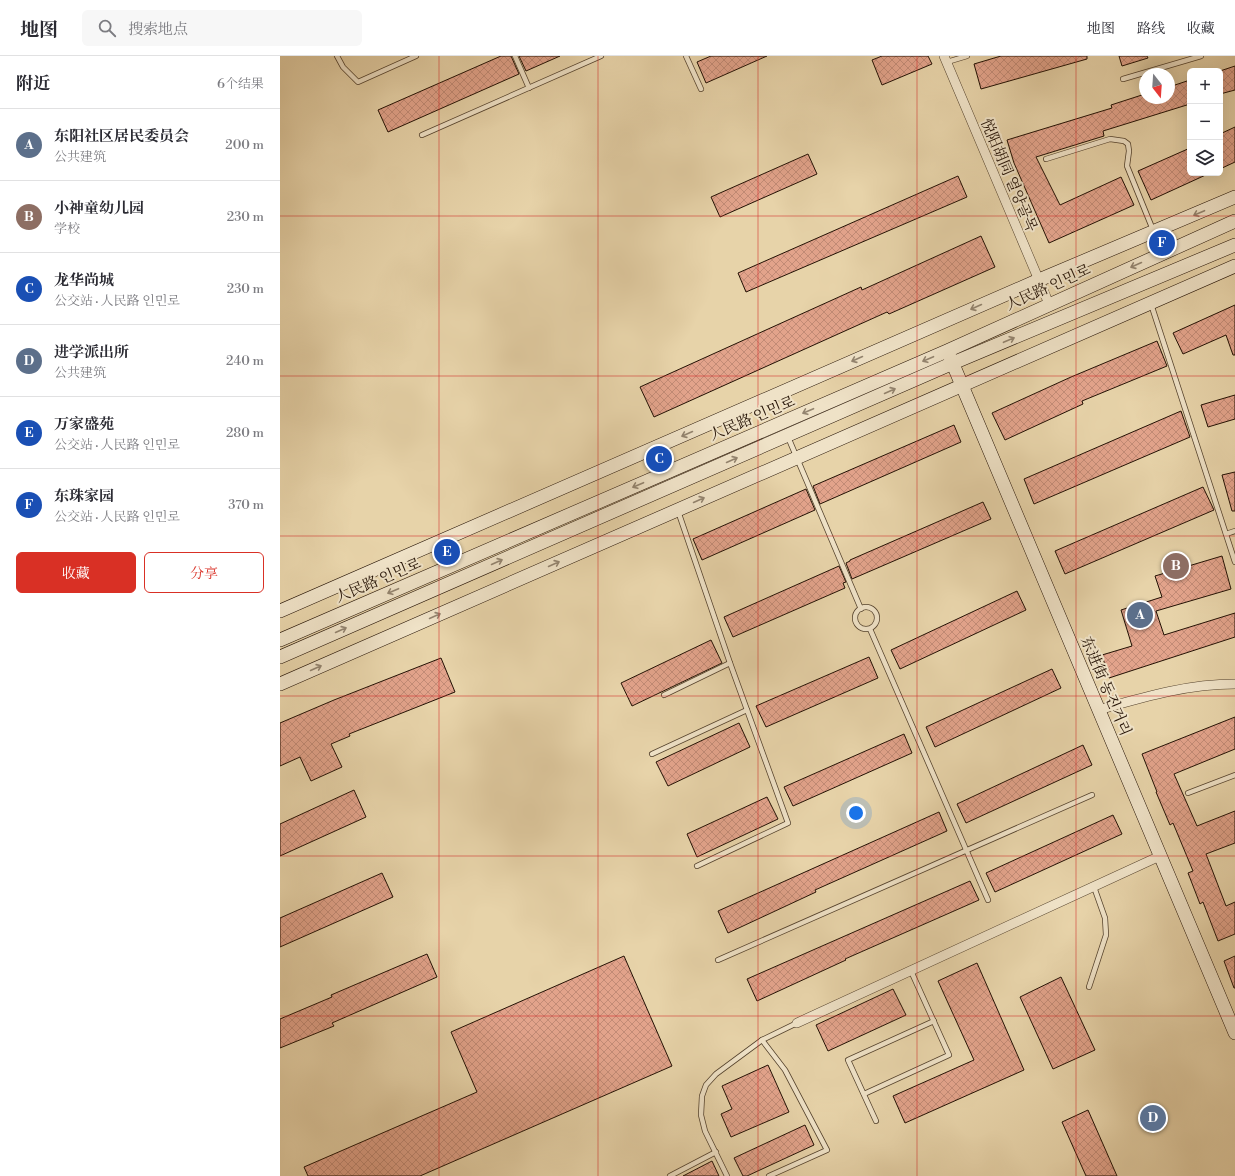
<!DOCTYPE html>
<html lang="zh">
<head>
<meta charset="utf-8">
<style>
	body { margin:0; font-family:"Libre Bodoni","Noto Serif SC","Noto Serif KR",serif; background:#f7f7f7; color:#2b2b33 }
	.controls { position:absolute; right:12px; top:12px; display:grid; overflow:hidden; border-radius:6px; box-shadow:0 4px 16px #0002 }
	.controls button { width:36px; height:36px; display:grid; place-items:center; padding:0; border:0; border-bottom:1px solid #e1e1e2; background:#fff; color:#2b2b33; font:20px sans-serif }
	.compass { position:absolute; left:859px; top:12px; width:36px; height:36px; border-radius:50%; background:#fff; box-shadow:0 4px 16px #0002; rotate:163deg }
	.you { position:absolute; left:576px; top:757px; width:14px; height:14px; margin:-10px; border:3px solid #fff; border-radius:50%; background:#1a73e8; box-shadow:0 0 0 6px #1a73e833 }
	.badge { display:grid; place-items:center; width:26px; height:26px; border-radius:50%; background:#d93025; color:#fff; font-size:13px; font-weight:700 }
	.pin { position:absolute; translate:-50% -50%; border:2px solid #fff; box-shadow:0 1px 4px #0006 }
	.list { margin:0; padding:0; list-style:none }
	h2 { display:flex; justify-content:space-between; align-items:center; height:52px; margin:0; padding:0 16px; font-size:17px }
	h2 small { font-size:13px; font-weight:400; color:#7c7c81 }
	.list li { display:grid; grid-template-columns:26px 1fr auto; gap:12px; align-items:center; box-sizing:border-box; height:72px; padding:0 16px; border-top:1px solid #e1e1e2 }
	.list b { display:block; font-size:15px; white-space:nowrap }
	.list p { margin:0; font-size:13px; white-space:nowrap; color:#7c7c81 }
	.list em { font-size:13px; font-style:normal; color:#7c7c81 }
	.actions { display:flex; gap:8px; padding:12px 16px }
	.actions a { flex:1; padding:9px 0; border:1px solid #d93025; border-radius:6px; text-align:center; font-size:14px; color:#d93025 }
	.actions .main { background:#d93025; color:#fff }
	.icon { flex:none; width:22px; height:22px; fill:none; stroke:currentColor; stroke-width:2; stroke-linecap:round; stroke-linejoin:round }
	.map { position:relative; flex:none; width:955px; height:1120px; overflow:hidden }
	header { display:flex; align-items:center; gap:24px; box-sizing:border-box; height:56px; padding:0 20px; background:#fff; border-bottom:1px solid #e1e1e2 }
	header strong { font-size:19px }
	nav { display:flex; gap:22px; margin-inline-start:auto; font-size:14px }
	.search { width:280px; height:36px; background:#f7f7f7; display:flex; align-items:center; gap:10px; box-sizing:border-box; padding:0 14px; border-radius:6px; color:#7c7c81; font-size:15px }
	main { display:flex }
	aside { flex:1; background:#fff }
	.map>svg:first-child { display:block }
	.building { fill:url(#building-cross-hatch); stroke:#231104 }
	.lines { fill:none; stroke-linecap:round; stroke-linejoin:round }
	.lane-casing { stroke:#54422d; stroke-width:6 }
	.street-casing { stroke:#54422d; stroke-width:10 }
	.secondary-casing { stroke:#231104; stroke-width:14 }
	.lane { stroke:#efe2c7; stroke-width:4.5 }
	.street { stroke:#efe2c7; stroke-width:9 }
	.secondary { stroke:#efe2c7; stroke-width:13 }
	.oneway { stroke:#93846f }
	.grid { fill:none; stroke:#d62828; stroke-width:1; stroke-opacity:0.55 }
	.labels { text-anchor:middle; stroke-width:4; stroke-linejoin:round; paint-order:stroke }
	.street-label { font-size:15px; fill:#231104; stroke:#efe2c7 }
</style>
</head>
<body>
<header>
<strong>地图</strong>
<div class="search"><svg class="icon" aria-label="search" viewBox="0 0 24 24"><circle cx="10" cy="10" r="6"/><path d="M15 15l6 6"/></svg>搜索地点</div>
<nav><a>地图</a><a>路线</a><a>收藏</a></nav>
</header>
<main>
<aside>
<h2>附近<small>6个结果</small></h2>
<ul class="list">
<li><span class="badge" style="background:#5c6f8a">A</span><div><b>东阳社区居民委员会</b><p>公共建筑</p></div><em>200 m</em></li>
<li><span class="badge" style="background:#8d6e63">B</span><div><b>小神童幼儿园</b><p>学校</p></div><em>230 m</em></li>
<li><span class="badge" style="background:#1a4fb4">C</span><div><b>龙华尚城</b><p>公交站 · 人民路 인민로</p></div><em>230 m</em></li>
<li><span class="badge" style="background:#5c6f8a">D</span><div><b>进学派出所</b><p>公共建筑</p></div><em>240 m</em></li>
<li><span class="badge" style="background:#1a4fb4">E</span><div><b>万家盛苑</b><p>公交站 · 人民路 인민로</p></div><em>280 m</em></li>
<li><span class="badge" style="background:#1a4fb4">F</span><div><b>东珠家园</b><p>公交站 · 人民路 인민로</p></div><em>370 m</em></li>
</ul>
<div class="actions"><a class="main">收藏</a><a>分享</a></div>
</aside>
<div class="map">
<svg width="955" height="1120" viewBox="0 0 955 1120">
	<defs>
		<pattern id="building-cross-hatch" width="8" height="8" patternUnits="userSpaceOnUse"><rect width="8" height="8" fill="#e2a38b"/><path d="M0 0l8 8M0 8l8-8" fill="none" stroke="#c28b76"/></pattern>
	</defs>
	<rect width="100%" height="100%" fill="#e7d3a9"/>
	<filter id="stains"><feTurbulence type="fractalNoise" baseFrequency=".005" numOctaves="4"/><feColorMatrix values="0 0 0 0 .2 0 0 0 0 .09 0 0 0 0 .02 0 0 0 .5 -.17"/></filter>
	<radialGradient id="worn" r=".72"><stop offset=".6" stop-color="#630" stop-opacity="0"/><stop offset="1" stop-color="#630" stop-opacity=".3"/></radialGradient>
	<g class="building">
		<polygon points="221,0 231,0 239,18 108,76 98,54"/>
		<polygon points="239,0 280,0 246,15"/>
		<polygon points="431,0 487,0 426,27 417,6"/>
		<polygon points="602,0 648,0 652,8 602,29 592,4"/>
		<polygon points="721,0 807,0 807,3 701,33 694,8"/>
		<polygon points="839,0 867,0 868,2 842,10"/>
		<polygon points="955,10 955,34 940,38 940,15"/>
		<polygon points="910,24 910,48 823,75 824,80 756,101 780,149 841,121 854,149 769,187 734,107 727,84 832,52 831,49 865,38 865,42 889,42 889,31"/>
		<polygon points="955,71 955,106 940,113 940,78"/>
		<polygon points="910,92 910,117 930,117 871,144 858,115"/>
		<polygon points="528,98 537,118 440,161 431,141"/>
		<polygon points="678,120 687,141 466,236 458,217"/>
		<polygon points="701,180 715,211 609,258 607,256 374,361 360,331 581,231 582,234"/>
		<polygon points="955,249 955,299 953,299 946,279 903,298 893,277"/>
		<polygon points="877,285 887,310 802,345 803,348 725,384 712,357 791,321"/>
		<polygon points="955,339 955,363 928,371 921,349"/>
		<polygon points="901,355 910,381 754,448 744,423"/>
		<polygon points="674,369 681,386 540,448 533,430"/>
		<polygon points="955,416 955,455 952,455 942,419"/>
		<polygon points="923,431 934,454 785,518 775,495"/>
		<polygon points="526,433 535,454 422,504 413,483"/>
		<polygon points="703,446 711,463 572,523 566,507 570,505 570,504"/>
		<polygon points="942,500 951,533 876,555 884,579 955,557 955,581 829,622 822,599 852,590 841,554 882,541 875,520"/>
		<polygon points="559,510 566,526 563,527 565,532 453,581 444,561"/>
		<polygon points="737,535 746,554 620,613 611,594"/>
		<polygon points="431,584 442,607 352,650 341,627"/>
		<polygon points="589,601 598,622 486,671 476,650"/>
		<polygon points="161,602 175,636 69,678 70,680 51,688 62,711 31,725 20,701 0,710 0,667 54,644"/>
		<polygon points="772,613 781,632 655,691 646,671"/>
		<polygon points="955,661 955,693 894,718 917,770 955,755 955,787 926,798 946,850 955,846 955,878 938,885 923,846 920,848 908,817 913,815 893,767 890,769 876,736 877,736 862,698"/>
		<polygon points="459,667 470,691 388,730 376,706"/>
		<polygon points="624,678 632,697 513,750 504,731"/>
		<polygon points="803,689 812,709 686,767 677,748"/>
		<polygon points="74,734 86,761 0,800 0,768"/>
		<polygon points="487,741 498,763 417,801 407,778"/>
		<polygon points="659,756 667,775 535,834 536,836 448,877 438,855"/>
		<polygon points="833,759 842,778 715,836 706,817"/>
		<polygon points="102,817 113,841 0,891 0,862"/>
		<polygon points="690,825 699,844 565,903 566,904 477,945 467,923"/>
		<polygon points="147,898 157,921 52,967 54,970 0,992 0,963 52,941 51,939"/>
		<polygon points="344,900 392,1010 140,1120 28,1120 24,1111 197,1036 171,976"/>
		<polygon points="955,900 955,932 954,932 944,905"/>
		<polygon points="697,907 744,1014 625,1067 613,1040 694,1004 658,925"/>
		<polygon points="781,921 815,994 773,1013 740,941"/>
		<polygon points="613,933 626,959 548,995 536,969"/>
		<polygon points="488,1009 509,1056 451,1081 441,1058 452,1053 442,1030"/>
		<polygon points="808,1054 837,1120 806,1120 782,1066"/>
		<polygon points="525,1069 534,1089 467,1120 463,1120 454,1102"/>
		<polygon points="432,1105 439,1120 403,1120"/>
	</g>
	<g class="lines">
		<defs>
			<g id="lane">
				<polyline points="57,0 63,11 78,26 136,0"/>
				<polyline points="235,0 249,32"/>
				<polyline points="406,0 421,33"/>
				<polyline points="667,6 687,0"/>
				<polyline points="843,23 921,0"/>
				<polyline points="142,79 321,0"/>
				<polyline points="766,103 830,83 844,85 848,88 849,95 847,110 873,174"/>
				<polyline points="871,248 955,506"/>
				<polyline points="508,381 581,553"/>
				<polyline points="398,455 450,607 508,767 417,810"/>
				<polyline points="946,478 955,475"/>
				<circle cx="586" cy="562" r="11"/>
				<polyline points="590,573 708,844"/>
				<polyline points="384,639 450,607"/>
				<polyline points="372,698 467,654"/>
				<polyline points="908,737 955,719"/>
				<polyline points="438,904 812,739"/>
				<polyline points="809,931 826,879 825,862 814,831"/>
				<polyline points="482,984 505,1014 547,1094 489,1120"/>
				<polyline points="584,1038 669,999 631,915"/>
				<polyline points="596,1065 568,1004 654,965"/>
				<polyline points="390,1120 436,1096"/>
				<polyline points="447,1120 425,1075 421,1059 422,1040 426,1029 436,1018 482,984 517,967"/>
			</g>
			<g id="street">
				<polyline points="664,0 769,248"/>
				<path d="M 818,654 C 864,641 907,628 955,628"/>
				<polyline points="517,967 880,800"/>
			</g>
			<g id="secondary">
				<polyline points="670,301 955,977"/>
				<polyline points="0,555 759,224 955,141"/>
				<polyline points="0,584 667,295 955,165"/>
				<polyline points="0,601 673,307 955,189"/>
				<polyline points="0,628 955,210"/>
			</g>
		</defs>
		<use href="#lane" class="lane-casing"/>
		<use href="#street" class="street-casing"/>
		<use href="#secondary" class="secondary-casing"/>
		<use href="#lane" class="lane"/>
		<use href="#street" class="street"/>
		<use href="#secondary" class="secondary"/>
	</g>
	<defs><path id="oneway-shaft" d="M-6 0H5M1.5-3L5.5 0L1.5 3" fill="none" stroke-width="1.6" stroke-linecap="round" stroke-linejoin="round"/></defs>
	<g class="oneway">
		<use href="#oneway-shaft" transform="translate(919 157) rotate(157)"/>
		<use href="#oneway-shaft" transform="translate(856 209) rotate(156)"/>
		<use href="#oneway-shaft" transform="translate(696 251) rotate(156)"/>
		<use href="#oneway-shaft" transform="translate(729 284) rotate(-23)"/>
		<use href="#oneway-shaft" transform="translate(577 303) rotate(156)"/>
		<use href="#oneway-shaft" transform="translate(648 303) rotate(157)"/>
		<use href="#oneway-shaft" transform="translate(610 335) rotate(-24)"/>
		<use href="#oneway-shaft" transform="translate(528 355) rotate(157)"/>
		<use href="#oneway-shaft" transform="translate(407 378) rotate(156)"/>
		<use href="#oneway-shaft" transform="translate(452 404) rotate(-24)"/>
		<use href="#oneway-shaft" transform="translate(358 429) rotate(157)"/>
		<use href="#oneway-shaft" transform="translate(419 444) rotate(-24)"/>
		<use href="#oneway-shaft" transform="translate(217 506) rotate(-24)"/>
		<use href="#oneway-shaft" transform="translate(274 508) rotate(-24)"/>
		<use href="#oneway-shaft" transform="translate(113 535) rotate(157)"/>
		<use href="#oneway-shaft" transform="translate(155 560) rotate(-24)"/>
		<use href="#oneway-shaft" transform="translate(61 574) rotate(-24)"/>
		<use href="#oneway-shaft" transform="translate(36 612) rotate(-24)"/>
	</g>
	<path class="grid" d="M 159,0 L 159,1120M 318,0 L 318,1120M 478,0 L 478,1120M 637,0 L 637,1120M 796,0 L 796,1120M 0,160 L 955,160M 0,320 L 955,320M 0,480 L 955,480M 0,640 L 955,640M 0,800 L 955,800M 0,960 L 955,960"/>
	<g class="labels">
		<g class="street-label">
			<text transform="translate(729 119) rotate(67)" y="5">悦阳胡同 열양골목</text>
			<text transform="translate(768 231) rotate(-24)" y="5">人民路 인민로</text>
			<text transform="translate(472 362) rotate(-23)" y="5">人民路 인민로</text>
			<text transform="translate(98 524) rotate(-23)" y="5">人民路 인민로</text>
			<text transform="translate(826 630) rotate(67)" y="5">东进街 동진거리</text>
		</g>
	</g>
	<rect width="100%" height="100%" filter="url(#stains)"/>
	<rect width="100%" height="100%" fill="url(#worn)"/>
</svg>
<div class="controls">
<button>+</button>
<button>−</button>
<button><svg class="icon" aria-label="layers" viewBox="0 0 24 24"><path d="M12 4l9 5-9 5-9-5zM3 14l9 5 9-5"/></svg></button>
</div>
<svg class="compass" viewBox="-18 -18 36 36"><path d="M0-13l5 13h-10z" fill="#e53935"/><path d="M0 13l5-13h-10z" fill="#7c7c81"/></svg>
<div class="you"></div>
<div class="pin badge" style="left:860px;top:559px;background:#5c6f8a">A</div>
<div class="pin badge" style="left:896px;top:510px;background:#8d6e63">B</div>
<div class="pin badge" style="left:379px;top:403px;background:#1a4fb4">C</div>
<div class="pin badge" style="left:873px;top:1062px;background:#5c6f8a">D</div>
<div class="pin badge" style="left:167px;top:496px;background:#1a4fb4">E</div>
<div class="pin badge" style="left:882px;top:187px;background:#1a4fb4">F</div>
</div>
</main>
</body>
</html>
